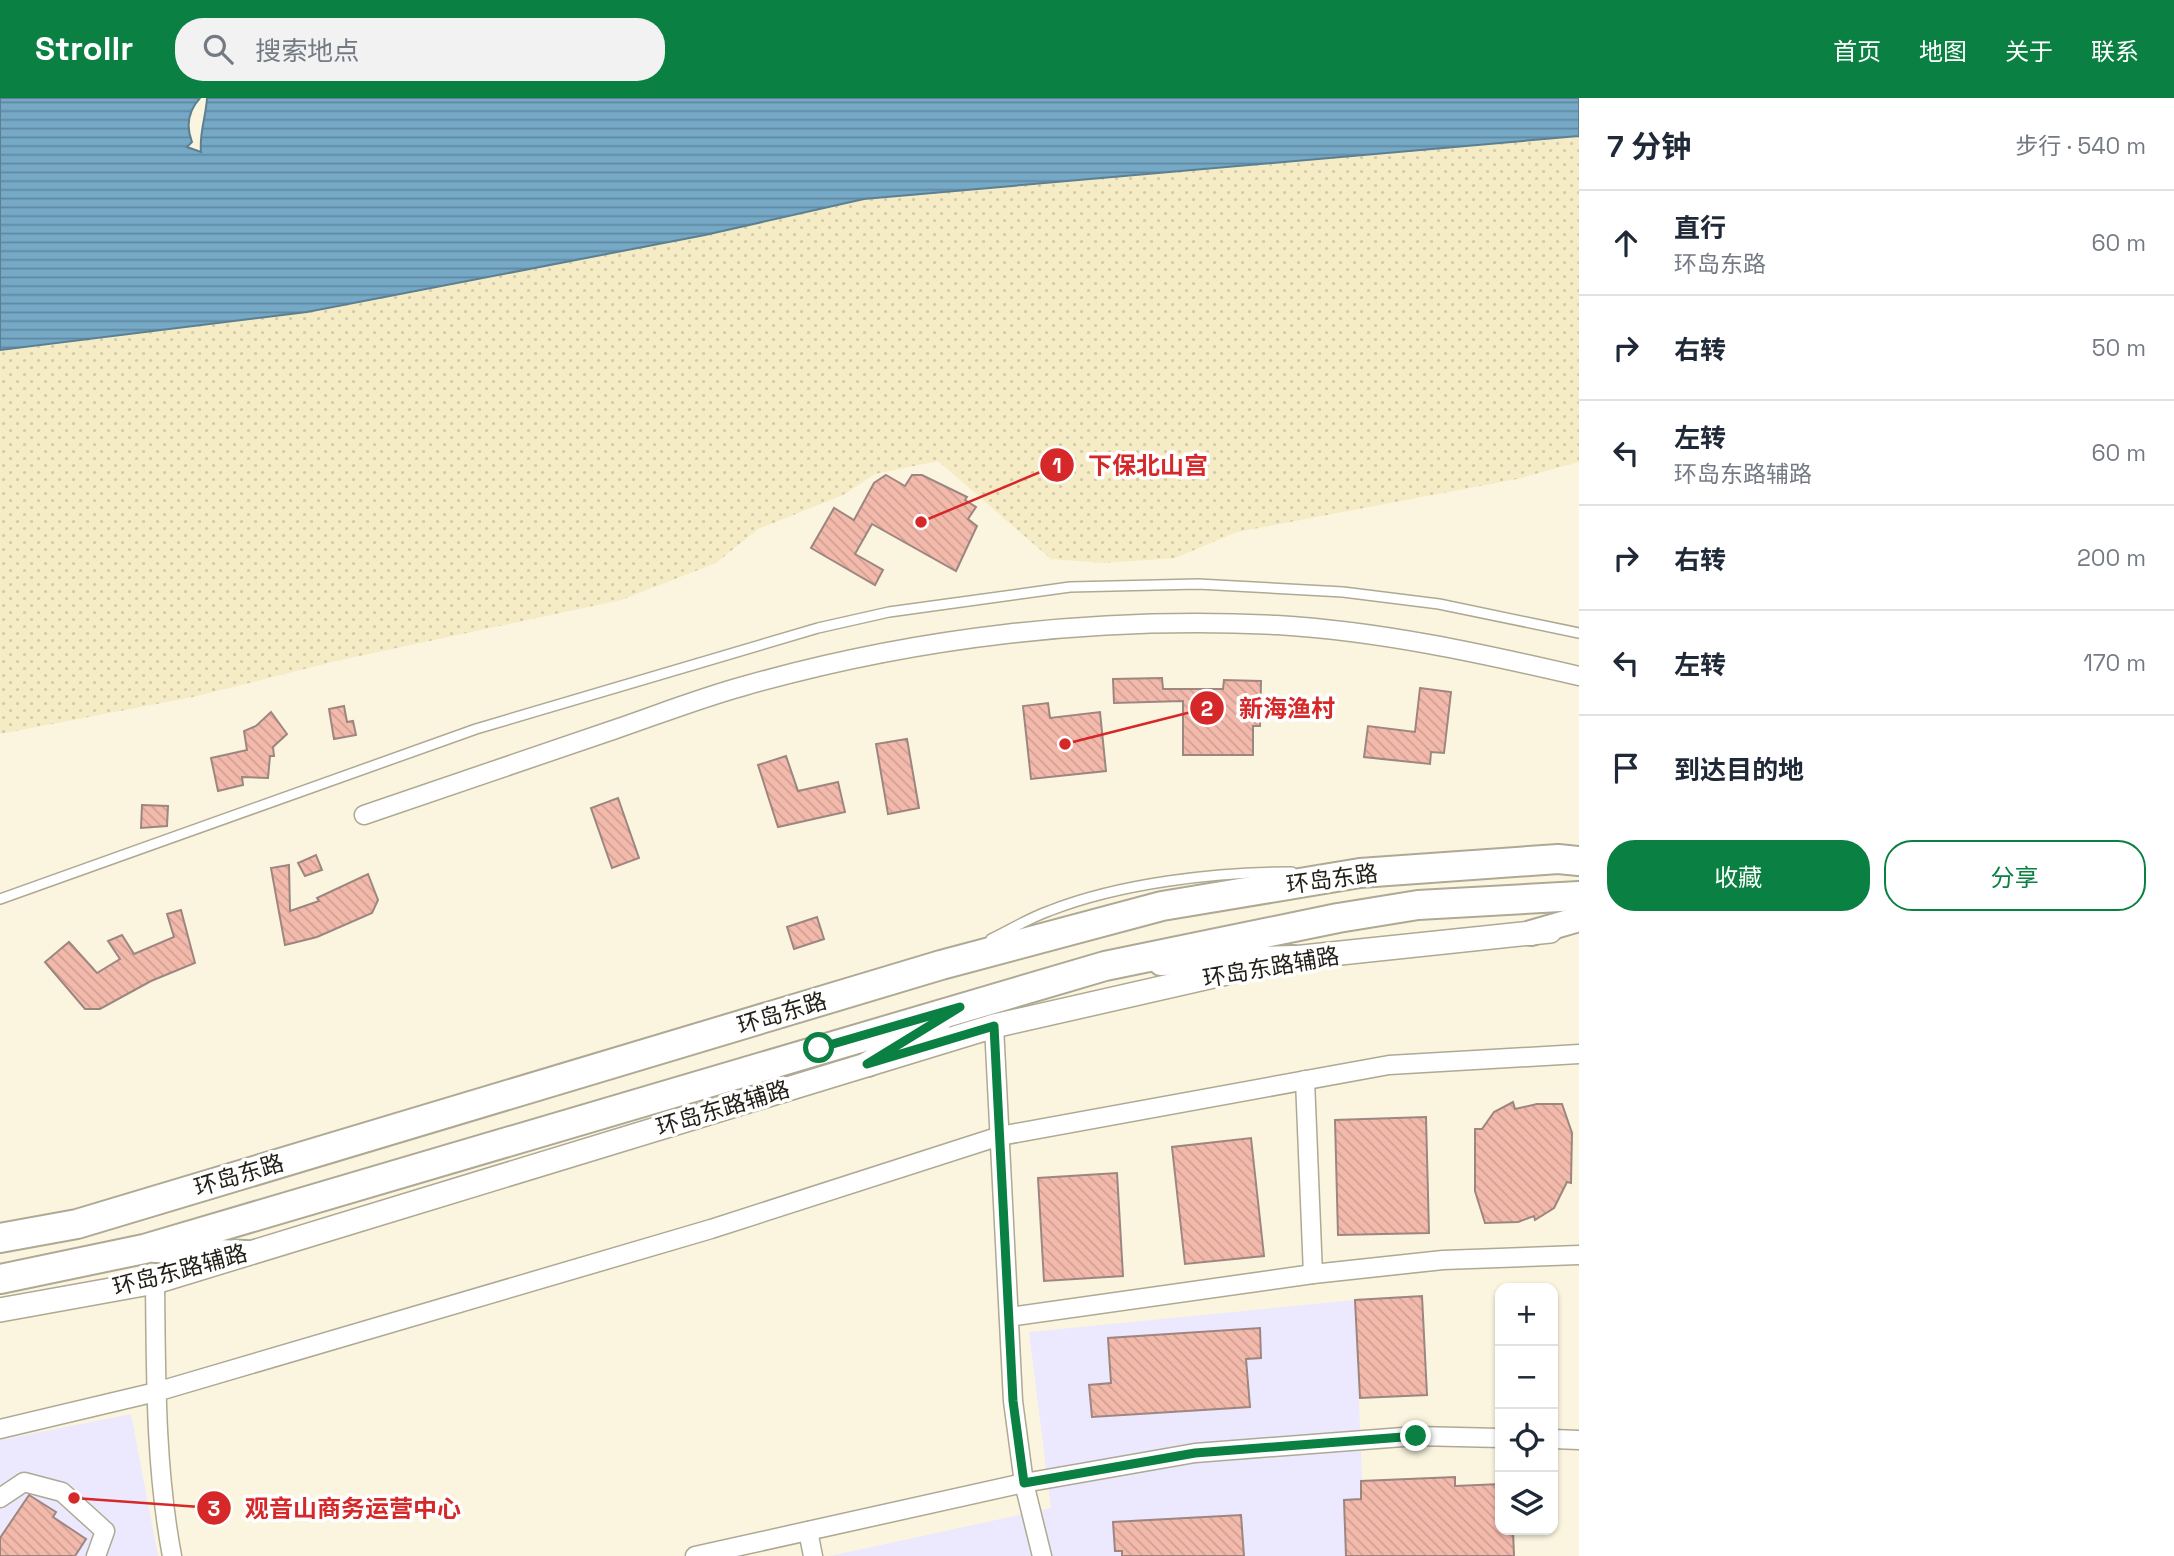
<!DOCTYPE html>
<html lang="zh">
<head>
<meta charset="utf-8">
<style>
	body { margin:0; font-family:"Space Grotesk","Noto Sans SC",sans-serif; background:#f2f2f3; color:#1f2937 }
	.controls { position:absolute; right:21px; bottom:21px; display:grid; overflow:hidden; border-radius:14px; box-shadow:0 2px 5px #0004 }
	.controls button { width:63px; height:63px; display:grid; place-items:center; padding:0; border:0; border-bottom:2px solid #e0e1e3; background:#fff; color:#1f2937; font:35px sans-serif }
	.stop { position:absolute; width:21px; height:21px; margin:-16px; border:5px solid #0b8043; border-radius:50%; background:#fff }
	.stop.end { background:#0b8043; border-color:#fff; box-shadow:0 2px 7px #0008 }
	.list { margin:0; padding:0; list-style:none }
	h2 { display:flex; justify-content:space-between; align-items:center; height:91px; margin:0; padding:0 28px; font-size:30px }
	h2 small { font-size:23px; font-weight:400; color:#747a83 }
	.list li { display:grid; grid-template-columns:46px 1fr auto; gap:21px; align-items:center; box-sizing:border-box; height:105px; padding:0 28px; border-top:2px solid #e0e1e3 }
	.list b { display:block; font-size:26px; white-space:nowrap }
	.list p { margin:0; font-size:23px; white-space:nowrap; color:#747a83 }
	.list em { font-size:23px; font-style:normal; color:#747a83 }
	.actions { display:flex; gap:14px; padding:21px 28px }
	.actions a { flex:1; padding:16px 0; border:2px solid #0b8043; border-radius:28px; text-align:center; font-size:24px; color:#0b8043 }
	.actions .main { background:#0b8043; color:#fff }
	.icon { flex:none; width:38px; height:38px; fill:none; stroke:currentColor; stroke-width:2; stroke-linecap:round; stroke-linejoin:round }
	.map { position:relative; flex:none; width:1579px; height:1458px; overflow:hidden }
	header { display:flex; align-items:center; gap:42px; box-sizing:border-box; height:98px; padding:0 35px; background:#0b8043; color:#fff }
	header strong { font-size:33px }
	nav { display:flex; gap:38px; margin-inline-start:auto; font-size:24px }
	.search { width:490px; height:63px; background:#f2f2f3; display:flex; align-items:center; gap:18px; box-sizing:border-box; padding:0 24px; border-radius:28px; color:#747a83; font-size:26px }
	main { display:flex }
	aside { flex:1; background:#fff }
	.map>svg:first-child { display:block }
	.industrial { fill:#ece8fe }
	.sand { fill:url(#sand-dots) }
	.water { fill:url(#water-rules); stroke:#5c8092; stroke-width:2 }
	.building { fill:url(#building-back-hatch); stroke:#9d8680; stroke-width:2 }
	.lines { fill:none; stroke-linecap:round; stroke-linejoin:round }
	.service-casing { stroke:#aea994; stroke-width:12 }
	.minor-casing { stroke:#aea994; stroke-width:21 }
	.tertiary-casing { stroke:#aea994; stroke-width:26 }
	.secondary-casing { stroke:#aea994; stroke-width:28 }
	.primary-casing { stroke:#aea994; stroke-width:32 }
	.service { stroke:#fff; stroke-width:9 }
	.minor { stroke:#fff; stroke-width:18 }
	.tertiary { stroke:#fff; stroke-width:23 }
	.secondary { stroke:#fff; stroke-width:24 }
	.primary { stroke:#fff; stroke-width:28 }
	.route { stroke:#0b8043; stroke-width:9 }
	.labels { text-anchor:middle; stroke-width:7; stroke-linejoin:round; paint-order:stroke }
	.street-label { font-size:23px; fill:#211f17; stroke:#fff }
	.leader { fill:none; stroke:#d62828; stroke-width:2.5 }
	.callout-dot { fill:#d62828; stroke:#fff; stroke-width:2.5 }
	.mark-label { font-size:21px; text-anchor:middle; font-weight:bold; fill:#fff }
	.callout-label { font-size:24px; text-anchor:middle; font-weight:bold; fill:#d62828; stroke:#fff; stroke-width:7; stroke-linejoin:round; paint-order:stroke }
</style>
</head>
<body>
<header>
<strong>Strollr</strong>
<div class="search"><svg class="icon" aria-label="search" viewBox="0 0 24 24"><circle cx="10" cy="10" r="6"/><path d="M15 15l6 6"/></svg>搜索地点</div>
<nav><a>首页</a><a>地图</a><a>关于</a><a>联系</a></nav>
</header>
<main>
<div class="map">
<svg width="1579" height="1458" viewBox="0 0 1579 1458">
	<defs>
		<pattern id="sand-dots" width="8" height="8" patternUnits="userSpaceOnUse" patternTransform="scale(1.75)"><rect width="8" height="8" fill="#f5ecc6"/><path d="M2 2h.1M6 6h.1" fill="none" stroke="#d2caa9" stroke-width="1.8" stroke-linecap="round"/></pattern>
		<pattern id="water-rules" width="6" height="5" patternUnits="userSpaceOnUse" patternTransform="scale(1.75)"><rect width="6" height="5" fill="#76a9c6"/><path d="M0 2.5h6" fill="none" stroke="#6089a0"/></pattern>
		<pattern id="building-back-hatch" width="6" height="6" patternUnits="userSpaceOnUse" patternTransform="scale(1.75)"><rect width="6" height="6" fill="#f3baac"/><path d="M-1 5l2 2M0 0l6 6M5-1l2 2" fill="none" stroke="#d09f93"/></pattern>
	</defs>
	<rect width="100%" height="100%" fill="#fbf5df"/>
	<g class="industrial">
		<polygon points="1355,1202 1365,1458 830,1458 1051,1410 1029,1234"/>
		<polygon points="131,1316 158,1458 0,1458 0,1342"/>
	</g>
	<polygon class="sand" points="1579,38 1579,364 1517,381 1237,434 1175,460 1104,465 1051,461 938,363 875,376 843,397 758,431 716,465 621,502 336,563 193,599 0,636 0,252 307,214 705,137 864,101"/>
	<path class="water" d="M 0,0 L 200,0 C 189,12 185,26 192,44 L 187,49 L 201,54 C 199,35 206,19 207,0 L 1579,0 L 1579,38 L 864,101 L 705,137 L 307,214 L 0,252 Z"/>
	<g class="building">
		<polygon points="886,377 905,388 912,377 922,377 967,399 965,402 976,409 968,421 977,428 956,473 872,426 855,456 883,472 875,487 811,450 834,410 854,422 874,385"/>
		<polygon points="1162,580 1163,591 1223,591 1224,582 1261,583 1260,628 1253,628 1253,657 1183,657 1183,603 1114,605 1113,581"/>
		<polygon points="1420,590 1451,594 1444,655 1431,654 1430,666 1364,659 1368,628 1415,634"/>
		<polygon points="1048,605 1050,620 1100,614 1106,673 1031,681 1023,608"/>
		<polygon points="344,608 347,624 353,623 356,637 334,641 329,611"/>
		<polygon points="271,614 287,636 273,649 274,658 270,658 268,680 242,679 243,687 218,693 211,660 247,652 244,633 256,628"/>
		<polygon points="907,641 919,710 888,716 876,646"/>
		<polygon points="786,658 798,693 838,684 845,714 778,729 758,667"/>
		<polygon points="618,700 639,760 612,770 591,710"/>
		<polygon points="142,707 168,708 167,728 141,730"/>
		<polygon points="316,757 322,772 305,778 298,765"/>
		<polygon points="289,767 290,813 319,803 317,800 368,776 378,802 372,815 317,839 285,847 271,770"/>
		<polygon points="181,812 195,865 151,883 100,911 85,911 45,864 69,844 97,875 120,861 108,843 122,837 134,856 174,839 167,816"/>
		<polygon points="817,819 824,841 794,851 787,829"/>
		<polygon points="1513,1004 1515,1011 1537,1006 1562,1006 1572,1035 1571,1085 1567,1084 1554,1110 1535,1122 1534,1118 1518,1124 1485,1125 1475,1093 1475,1031 1482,1031 1494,1014"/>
		<polygon points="1426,1019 1429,1135 1338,1137 1335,1022"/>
		<polygon points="1251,1040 1264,1158 1185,1166 1172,1049"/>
		<polygon points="1117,1075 1123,1178 1044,1183 1038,1080"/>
		<polygon points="1422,1198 1427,1297 1360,1300 1355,1202"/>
		<polygon points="1260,1230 1261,1260 1246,1261 1250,1309 1092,1319 1089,1287 1111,1285 1108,1240"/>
		<polygon points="1455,1379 1455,1388 1500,1386 1500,1432 1513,1432 1514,1458 1346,1458 1344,1402 1361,1401 1361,1383"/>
		<polygon points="29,1397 56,1414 53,1419 86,1441 75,1458 0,1458 0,1440"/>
		<polygon points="1241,1417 1244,1458 1122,1458 1122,1453 1115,1453 1113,1424"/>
	</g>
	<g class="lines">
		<defs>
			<g id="service">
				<polyline points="0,801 476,631 818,530 889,514 1070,489 1198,486 1343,494 1439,506 1579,535"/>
				<path d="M 991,841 C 1010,832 1029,820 1049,813 C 1120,785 1216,774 1292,774"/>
			</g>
			<g id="minor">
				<path d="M 364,717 C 447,689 530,661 613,632 C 657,617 700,600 744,588 C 916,539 1098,518 1277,527 C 1379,533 1480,555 1579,578"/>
				<polyline points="994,928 1013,1303 1024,1385 1042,1458"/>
				<polyline points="1305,982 1313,1176"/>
				<path d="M 155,1184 C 156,1275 155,1368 172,1458"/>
				<polyline points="1009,1219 1313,1176 1443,1162 1579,1157"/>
				<polyline points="0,1331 156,1294 711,1131 1000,1038 1389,967 1579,956"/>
				<polyline points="1553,1341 1579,1342"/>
				<polyline points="0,1400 24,1384 62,1394 105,1433 96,1458"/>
				<polyline points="808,1433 813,1458"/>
				<polyline points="695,1458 1024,1385 1195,1355 1416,1338 1500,1340"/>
			</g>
			<polyline id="tertiary" points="0,1212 155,1184 994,928 1293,860 1550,833"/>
			<g id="secondary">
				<polyline points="1531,835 1579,821"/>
				<polyline points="1161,865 1293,860"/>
				<polyline points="868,966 939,923"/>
				<polyline points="155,1152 246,1155"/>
			</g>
			<g id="primary">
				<polyline points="0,1140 77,1126 941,867 1162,808 1360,775 1558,761 1579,763"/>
				<polyline points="0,1181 144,1151 1105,868 1338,820 1418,807 1579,798"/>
			</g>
		</defs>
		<use href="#service" class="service-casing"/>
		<use href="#minor" class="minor-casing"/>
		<use href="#tertiary" class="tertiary-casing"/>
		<use href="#secondary" class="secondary-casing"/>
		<use href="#primary" class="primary-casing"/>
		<use href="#service" class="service"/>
		<use href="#minor" class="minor"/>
		<use href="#tertiary" class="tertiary"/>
		<use href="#secondary" class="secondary"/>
		<use href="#primary" class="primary"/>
	</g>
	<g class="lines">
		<polyline class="route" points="819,950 960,909 867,966 994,928 1013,1303 1024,1385 1195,1355 1416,1338"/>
	</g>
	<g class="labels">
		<g class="street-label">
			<text transform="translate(1332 781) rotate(-8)" y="8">环岛东路</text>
			<text transform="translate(1271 869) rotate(-10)" y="8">环岛东路辅路</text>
			<text transform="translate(782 915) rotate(-17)" y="8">环岛东路</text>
			<text transform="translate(723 1010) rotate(-17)" y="8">环岛东路辅路</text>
			<text transform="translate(239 1077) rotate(-17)" y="8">环岛东路</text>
			<text transform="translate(180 1172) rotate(-15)" y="8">环岛东路辅路</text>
		</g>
	</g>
	<path class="leader" d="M921 424L1057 367M1065 646L1207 610M74 1400L214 1410"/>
	<g class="callout-dot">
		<circle cx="921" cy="424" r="7"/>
		<circle cx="1065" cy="646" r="7"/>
		<circle cx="74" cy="1400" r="7"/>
		<circle cx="1057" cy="367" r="18"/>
		<circle cx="1207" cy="610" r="18"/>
		<circle cx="214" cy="1410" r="18"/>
	</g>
	<g class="mark-label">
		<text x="1057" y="375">1</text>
		<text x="1207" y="618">2</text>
		<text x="214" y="1418">3</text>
	</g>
	<g class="callout-label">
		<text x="1148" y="376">下保北山宫</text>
		<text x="1287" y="619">新海渔村</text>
		<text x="353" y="1419">观音山商务运营中心</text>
	</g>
</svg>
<div class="controls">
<button>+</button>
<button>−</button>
<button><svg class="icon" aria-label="locate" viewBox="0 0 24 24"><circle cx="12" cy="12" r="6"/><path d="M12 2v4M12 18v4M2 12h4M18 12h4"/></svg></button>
<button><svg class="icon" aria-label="layers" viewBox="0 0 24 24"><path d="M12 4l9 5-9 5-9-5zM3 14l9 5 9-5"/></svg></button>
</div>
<div class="stop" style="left:819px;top:950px"></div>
<div class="stop end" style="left:1416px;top:1338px"></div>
</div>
<aside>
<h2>7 分钟<small>步行 · 540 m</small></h2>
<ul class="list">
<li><svg class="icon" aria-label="ahead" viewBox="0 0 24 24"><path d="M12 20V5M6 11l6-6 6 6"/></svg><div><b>直行</b><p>环岛东路</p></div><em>60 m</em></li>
<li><svg class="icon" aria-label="right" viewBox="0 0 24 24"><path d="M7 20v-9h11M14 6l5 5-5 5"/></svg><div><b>右转</b></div><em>50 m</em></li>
<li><svg class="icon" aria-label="left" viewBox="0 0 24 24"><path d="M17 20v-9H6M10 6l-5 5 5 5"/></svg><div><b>左转</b><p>环岛东路辅路</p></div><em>60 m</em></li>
<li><svg class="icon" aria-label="right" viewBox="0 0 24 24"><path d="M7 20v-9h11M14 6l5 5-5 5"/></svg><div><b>右转</b></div><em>200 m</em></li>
<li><svg class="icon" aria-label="left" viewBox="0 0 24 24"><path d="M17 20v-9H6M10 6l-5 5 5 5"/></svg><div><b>左转</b></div><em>170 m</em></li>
<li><svg class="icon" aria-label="arrive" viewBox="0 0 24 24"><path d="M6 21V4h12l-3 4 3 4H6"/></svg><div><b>到达目的地</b></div></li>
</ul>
<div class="actions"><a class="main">收藏</a><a>分享</a></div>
</aside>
</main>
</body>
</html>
